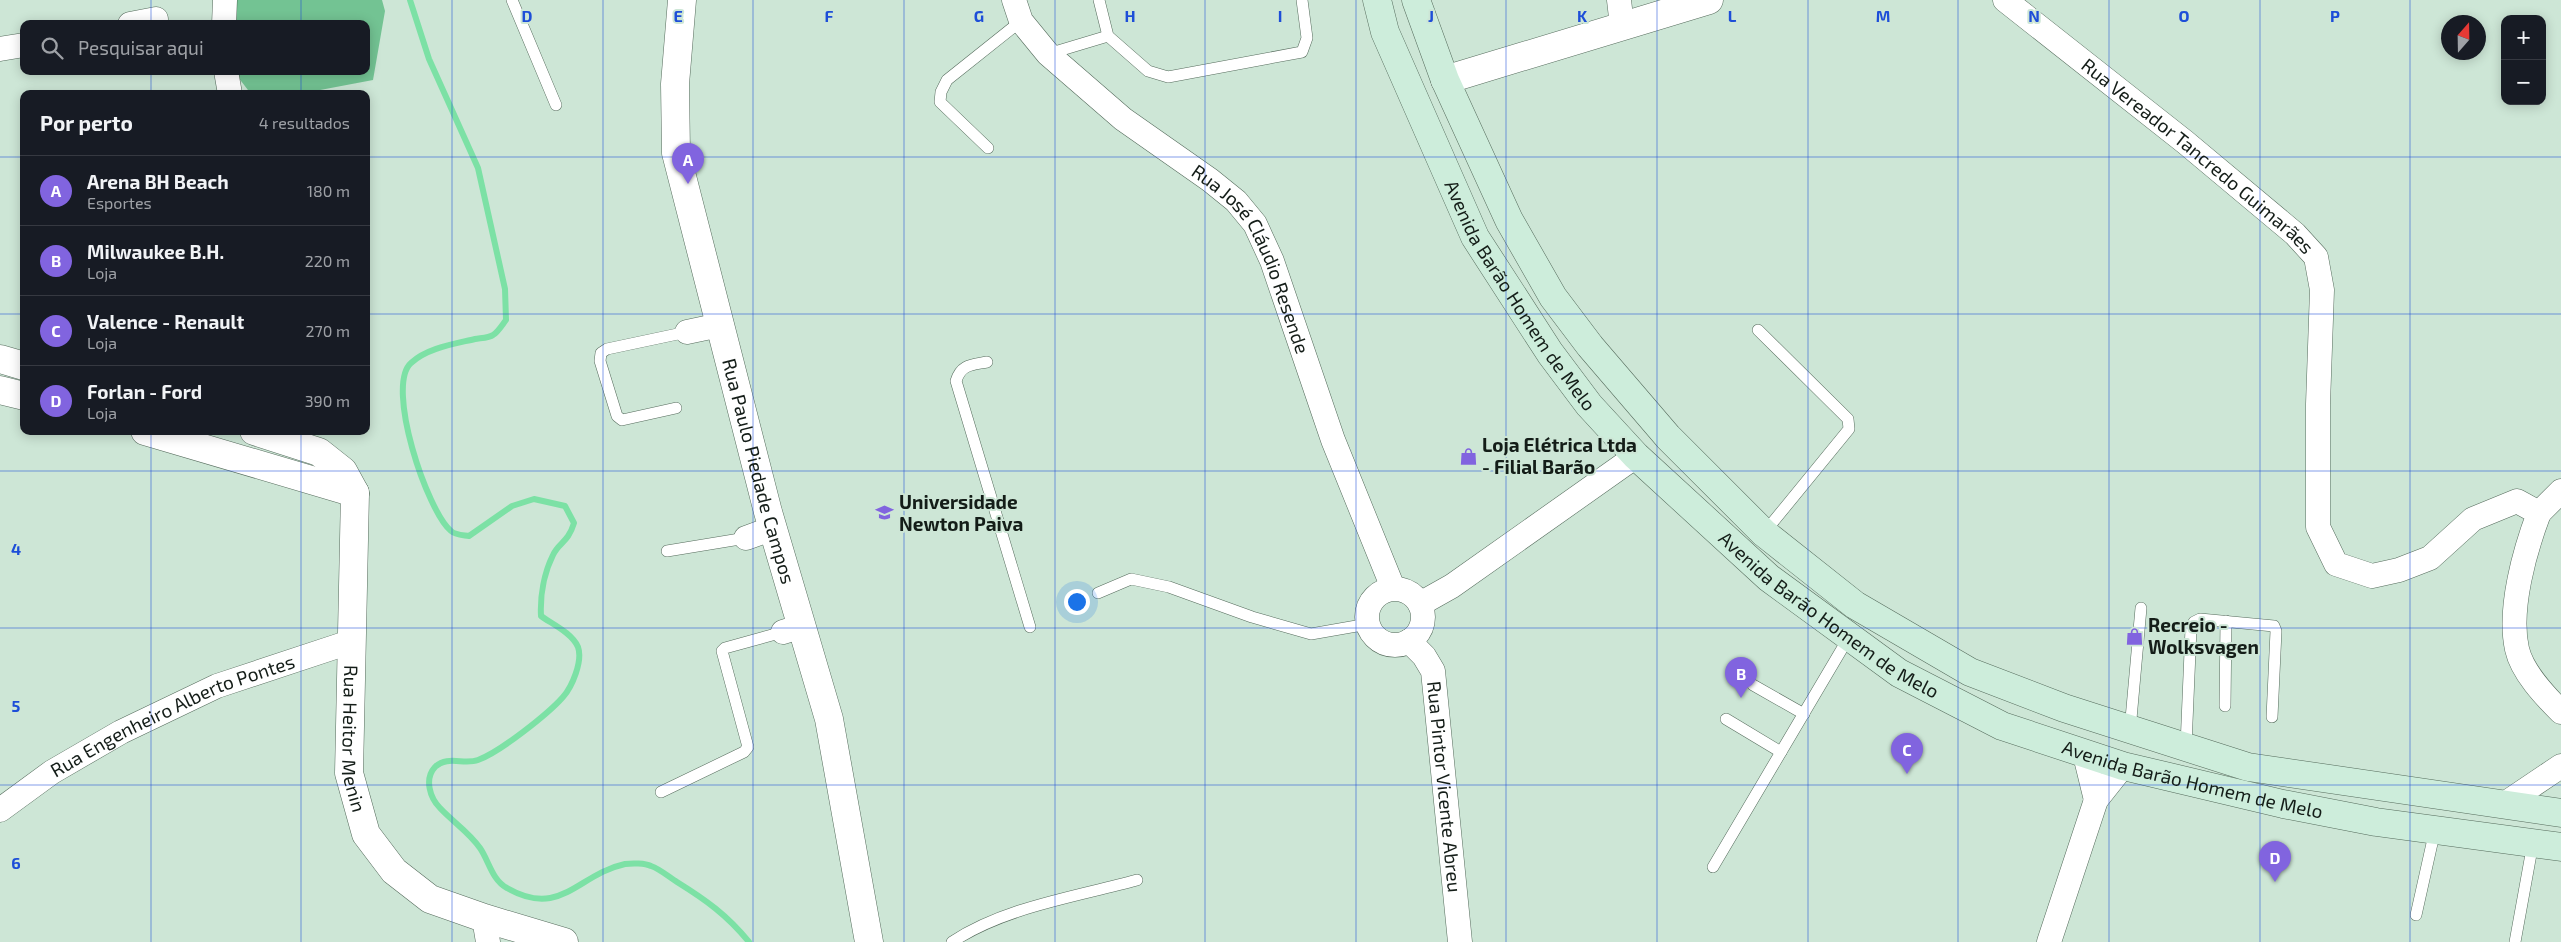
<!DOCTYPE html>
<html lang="pt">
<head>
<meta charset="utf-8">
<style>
	body { margin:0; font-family:"Exo 2",sans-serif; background:#242831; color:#f1f3f6 }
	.controls { position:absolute; right:15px; top:15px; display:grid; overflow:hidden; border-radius:10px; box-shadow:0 2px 12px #0003 }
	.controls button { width:45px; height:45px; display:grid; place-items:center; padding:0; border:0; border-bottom:1px solid #363941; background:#171b24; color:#f1f3f6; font:25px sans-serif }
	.compass { position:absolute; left:2441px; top:15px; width:45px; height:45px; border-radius:50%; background:#171b24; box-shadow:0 2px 12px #0003; rotate:20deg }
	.you { position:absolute; left:1076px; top:601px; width:18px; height:18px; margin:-12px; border:4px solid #fff; border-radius:50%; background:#1a73e8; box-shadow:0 0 0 8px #1a73e833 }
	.badge { display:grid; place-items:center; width:32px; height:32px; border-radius:50%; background:#8164df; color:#fff; font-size:16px; font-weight:700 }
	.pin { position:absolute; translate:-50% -41px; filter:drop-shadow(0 1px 2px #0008) }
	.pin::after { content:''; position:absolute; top:26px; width:18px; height:15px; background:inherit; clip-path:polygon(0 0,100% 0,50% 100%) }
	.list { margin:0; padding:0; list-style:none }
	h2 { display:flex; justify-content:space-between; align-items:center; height:65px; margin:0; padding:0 20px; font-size:21px }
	h2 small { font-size:16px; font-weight:400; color:#9ea1a6 }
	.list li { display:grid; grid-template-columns:32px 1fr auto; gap:15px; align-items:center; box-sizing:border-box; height:70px; padding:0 20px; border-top:1px solid #363941 }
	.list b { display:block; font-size:19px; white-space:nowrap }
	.list p { margin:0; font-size:16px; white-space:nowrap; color:#9ea1a6 }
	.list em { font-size:16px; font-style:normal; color:#9ea1a6 }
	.icon { flex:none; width:28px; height:28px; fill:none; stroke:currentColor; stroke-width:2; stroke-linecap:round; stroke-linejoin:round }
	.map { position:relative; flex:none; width:2561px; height:942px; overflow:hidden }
	.search { position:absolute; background:#171b24; box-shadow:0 2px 12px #0003; left:20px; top:20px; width:350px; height:55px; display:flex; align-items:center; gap:12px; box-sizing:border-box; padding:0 18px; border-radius:10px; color:#9ea1a6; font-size:19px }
	.panel { position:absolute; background:#171b24; box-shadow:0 2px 12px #0003; left:20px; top:90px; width:350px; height:345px; border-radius:10px }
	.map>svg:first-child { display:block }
	.green { fill:#73c393 }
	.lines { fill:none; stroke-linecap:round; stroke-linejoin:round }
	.stream { stroke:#7ce1a5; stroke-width:6 }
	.service-casing { stroke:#556b5c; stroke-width:12 }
	.minor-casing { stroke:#556b5c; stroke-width:25 }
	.tertiary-casing { stroke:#556b5c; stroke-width:29 }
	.secondary-casing { stroke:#556b5c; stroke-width:29 }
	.service { stroke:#fff; stroke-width:11 }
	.minor { stroke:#fff; stroke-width:24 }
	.tertiary { stroke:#fff; stroke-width:28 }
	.secondary { stroke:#cdeddb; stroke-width:28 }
	.grid { fill:none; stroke:#1d4ed8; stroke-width:1; stroke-opacity:0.55 }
	.labels { text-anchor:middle; stroke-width:4; stroke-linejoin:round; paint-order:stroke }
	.street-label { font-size:19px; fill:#141d18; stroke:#cde6d6 }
	.poi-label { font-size:19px; font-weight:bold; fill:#141d18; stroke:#cde6d6; text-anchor:start }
	.grid-label { font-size:16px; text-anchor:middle; font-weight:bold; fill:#1d4ed8; stroke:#cde6d6; stroke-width:4; stroke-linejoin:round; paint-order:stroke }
</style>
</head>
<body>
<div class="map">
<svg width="2561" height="942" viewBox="0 0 2561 942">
	<rect width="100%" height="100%" fill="#cde6d6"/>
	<polygon class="green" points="236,0 382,0 385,11 373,80 299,94 251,94 238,77 238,71 366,71 366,24 236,24"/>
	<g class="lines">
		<path class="stream" d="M 410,0 L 429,59 L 478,168 L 505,289 L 506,320 C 502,325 498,332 493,335 C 489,338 480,338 475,339 C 454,344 427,348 411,363 C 385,386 427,511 451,531 C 455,535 463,535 469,536 L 512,506 L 534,499 L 565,506 L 574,523 C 568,543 559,542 553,555 C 544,573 540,596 541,616 C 552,624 572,633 578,647 C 583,661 572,687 563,697 C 548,714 500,752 478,760 C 464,765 447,755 435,767 C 424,779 430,798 440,808 C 453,822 469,832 480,848 C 489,861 492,880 507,888 C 561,919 578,874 625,864 C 632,863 645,863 651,866 C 660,869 669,877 677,882 C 706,900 727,915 749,942"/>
		<defs>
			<g id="service">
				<polyline points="512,0 556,105"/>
				<polyline points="1099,0 1108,36 1148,71 1168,77 1302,52 1307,38 1302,0"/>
				<polyline points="1048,54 1108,36"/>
				<polyline points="988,148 940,102 941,92 947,80 1021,21"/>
				<polyline points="1758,330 1848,419 1849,429 1764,533"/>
				<path d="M 987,362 C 972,365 961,364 956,381 L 1030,627"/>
				<polyline points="676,408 622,420 617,416 600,361 601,353 607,349 687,332"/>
				<polyline points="667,551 746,538"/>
				<polyline points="1098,593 1131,579 1169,587 1252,617 1311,634 1368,624"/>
				<polyline points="1753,685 1804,714"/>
				<polyline points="2225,706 2226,621"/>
				<polyline points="1726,719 1781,752"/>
				<polyline points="2130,730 2141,608"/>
				<polyline points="2186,746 2191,628 2194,622 2200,619 2274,626 2276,631 2272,717"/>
				<polyline points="661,792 744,752 748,747 722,651 725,648 783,632"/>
				<polyline points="1713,867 1849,637"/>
				<polyline points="2416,915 2435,830"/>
				<path d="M 952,942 C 1005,907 1075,897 1137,880"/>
				<polyline points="2515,942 2533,843"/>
			</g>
			<g id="minor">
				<path id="s1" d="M 1014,0 L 1021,21 L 1048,54 L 1123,119 L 1210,180 L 1236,201 L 1255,224 L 1272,261 L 1333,440 L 1393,588"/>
				<polyline points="1619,0 1622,26"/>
				<path id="s2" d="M 2005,0 L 2185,142 L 2295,234 L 2316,257 L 2322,290 L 2318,404 L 2318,527 L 2336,564 L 2372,576 L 2399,570 L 2430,558 L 2473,519 L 2517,501 L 2539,513 C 2525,550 2508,609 2517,649 C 2522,672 2545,696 2561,712"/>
				<polyline points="130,24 156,19"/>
				<polyline points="224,24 225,0"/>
				<polyline points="0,49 24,45"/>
				<polyline points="226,71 230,94"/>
				<polyline points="687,332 720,325"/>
				<polyline points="2539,513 2561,491"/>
				<polyline points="746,538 773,528"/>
				<circle cx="1395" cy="617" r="28"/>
				<polyline points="1420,604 1452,586 1636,456"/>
				<polyline points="783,632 802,626"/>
				<path id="s3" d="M 1409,641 L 1424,656 L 1433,671 L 1460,942"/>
				<polyline points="2085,755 2096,800"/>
				<polyline points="2503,805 2561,766"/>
				<path id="s4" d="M 0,810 L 52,772 L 121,732 L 217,686 L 353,641"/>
				<polyline points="484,918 488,942"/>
				<polyline points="2049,942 2096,800 2123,766"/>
			</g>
			<g id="tertiary">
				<path id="s5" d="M 682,0 L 675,84 L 676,153 L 768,512 L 829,719 L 869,942"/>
				<polyline points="1445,80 1709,0"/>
				<polyline points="0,359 24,366"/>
				<polyline points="0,390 24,396"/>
				<polyline points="145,431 355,493"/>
				<path id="s6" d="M 254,431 L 319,452 L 343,471 L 355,493 L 349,773 L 366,834 L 394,871 L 430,899 L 484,918 L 564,942"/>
			</g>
			<g id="secondary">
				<path id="s7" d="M 1377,0 L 1385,32 L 1475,237 L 1550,353 L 1589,405 L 1636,456 L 1769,578 L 1899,673 L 2002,726 L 2123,766 L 2283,804 L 2376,822 L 2561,847"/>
				<polyline points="1416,0 1445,80 1509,220 1553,297 1590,346 1668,437 1764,533 1855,605 1970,672 2064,708 2248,767 2561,813"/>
			</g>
		</defs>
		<use href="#service" class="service-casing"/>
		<use href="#minor" class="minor-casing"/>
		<use href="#tertiary" class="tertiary-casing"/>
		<use href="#secondary" class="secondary-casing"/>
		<use href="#service" class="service"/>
		<use href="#minor" class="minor"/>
		<use href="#tertiary" class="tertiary"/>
		<use href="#secondary" class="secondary"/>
	</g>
	<path class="grid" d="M 151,0 L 151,24M 301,0 L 301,24M 452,0 L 452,942M 603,0 L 603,942M 753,0 L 753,942M 904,0 L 904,942M 1055,0 L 1055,942M 1205,0 L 1205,942M 1356,0 L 1356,942M 1506,0 L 1506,942M 1657,0 L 1657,942M 1808,0 L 1808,942M 1958,0 L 1958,942M 2109,0 L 2109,942M 2260,0 L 2260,942M 2410,0 L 2410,942M 151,71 L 151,94M 301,71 L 301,94M 0,157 L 24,157M 366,157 L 2561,157M 0,314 L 24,314M 366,314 L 2561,314M 151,431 L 151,942M 301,431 L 301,942M 0,471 L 2561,471M 0,628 L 2561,628M 0,785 L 2561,785"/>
	<defs>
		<symbol id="shop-bare" viewBox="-9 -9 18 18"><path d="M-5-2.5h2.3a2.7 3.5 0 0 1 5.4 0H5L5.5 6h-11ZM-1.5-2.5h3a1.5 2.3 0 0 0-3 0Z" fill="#8164df" stroke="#cde6d6" stroke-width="2.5" paint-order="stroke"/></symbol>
		<symbol id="university-bare" viewBox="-9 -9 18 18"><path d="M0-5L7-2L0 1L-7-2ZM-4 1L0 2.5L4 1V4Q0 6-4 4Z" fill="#8164df" stroke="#cde6d6" stroke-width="2.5" paint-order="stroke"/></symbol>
	</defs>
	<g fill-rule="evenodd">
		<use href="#shop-bare" x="1456" y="444" width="25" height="25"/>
		<use href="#university-bare" x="872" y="500" width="25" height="25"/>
		<use href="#shop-bare" x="2122" y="624" width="25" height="25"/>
	</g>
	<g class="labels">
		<g class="street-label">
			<text dy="7" stroke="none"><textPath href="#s2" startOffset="248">Rua Vereador Tancredo Guimarães</textPath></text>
			<text dy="7" stroke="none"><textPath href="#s1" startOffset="361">Rua José Cláudio Resende</textPath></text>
			<text dy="7" stroke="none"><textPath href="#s7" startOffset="330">Avenida Barão Homem de Melo</textPath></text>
			<text dy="7" stroke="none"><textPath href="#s5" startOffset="482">Rua Paulo Piedade Campos</textPath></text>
			<text dy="7" stroke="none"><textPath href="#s7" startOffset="780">Avenida Barão Homem de Melo</textPath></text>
			<text dy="7" stroke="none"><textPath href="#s4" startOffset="198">Rua Engenheiro Alberto Pontes</textPath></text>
			<text dy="7" stroke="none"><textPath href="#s6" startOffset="370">Rua Heitor Menin</textPath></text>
			<text dy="7" stroke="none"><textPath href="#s7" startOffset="1185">Avenida Barão Homem de Melo</textPath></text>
			<text dy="7" stroke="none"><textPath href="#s3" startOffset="155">Rua Pintor Vicente Abreu</textPath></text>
		</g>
		<g class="poi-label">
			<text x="1482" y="452">Loja Elétrica Ltda<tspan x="1482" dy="22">- Filial Barão</tspan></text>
			<text x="899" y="509">Universidade<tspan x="899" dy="22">Newton Paiva</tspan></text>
			<text x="2148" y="632">Recreio -<tspan x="2148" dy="22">Wolksvagen</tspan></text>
		</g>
	</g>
	<g class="grid-label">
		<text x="527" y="22">D</text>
		<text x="678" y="22">E</text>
		<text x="829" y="22">F</text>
		<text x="979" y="22">G</text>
		<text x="1130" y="22">H</text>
		<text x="1280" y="22">I</text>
		<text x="1431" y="22">J</text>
		<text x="1582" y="22">K</text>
		<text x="1732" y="22">L</text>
		<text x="1883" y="22">M</text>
		<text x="2034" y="22">N</text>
		<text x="2184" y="22">O</text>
		<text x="2335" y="22">P</text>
		<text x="16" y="555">4</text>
		<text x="16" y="712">5</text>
		<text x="16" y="869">6</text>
	</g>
</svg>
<div class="controls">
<button>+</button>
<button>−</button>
</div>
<svg class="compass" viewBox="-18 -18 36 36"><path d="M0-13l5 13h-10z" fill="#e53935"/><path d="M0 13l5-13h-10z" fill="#9ea1a6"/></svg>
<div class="you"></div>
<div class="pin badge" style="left:688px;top:184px">A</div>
<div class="pin badge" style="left:1741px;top:698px">B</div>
<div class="pin badge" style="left:1907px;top:774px">C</div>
<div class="pin badge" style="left:2275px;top:882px">D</div>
<div class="search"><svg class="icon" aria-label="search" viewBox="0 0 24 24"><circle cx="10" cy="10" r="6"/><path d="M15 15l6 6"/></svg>Pesquisar aqui</div>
<section class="panel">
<h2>Por perto<small>4 resultados</small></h2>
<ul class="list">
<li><span class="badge">A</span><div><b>Arena BH Beach</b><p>Esportes</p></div><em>180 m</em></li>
<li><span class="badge">B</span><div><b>Milwaukee B.H.</b><p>Loja</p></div><em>220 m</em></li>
<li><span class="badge">C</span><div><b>Valence - Renault</b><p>Loja</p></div><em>270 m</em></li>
<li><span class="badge">D</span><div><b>Forlan - Ford</b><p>Loja</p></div><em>390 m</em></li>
</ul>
</section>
</div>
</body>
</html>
